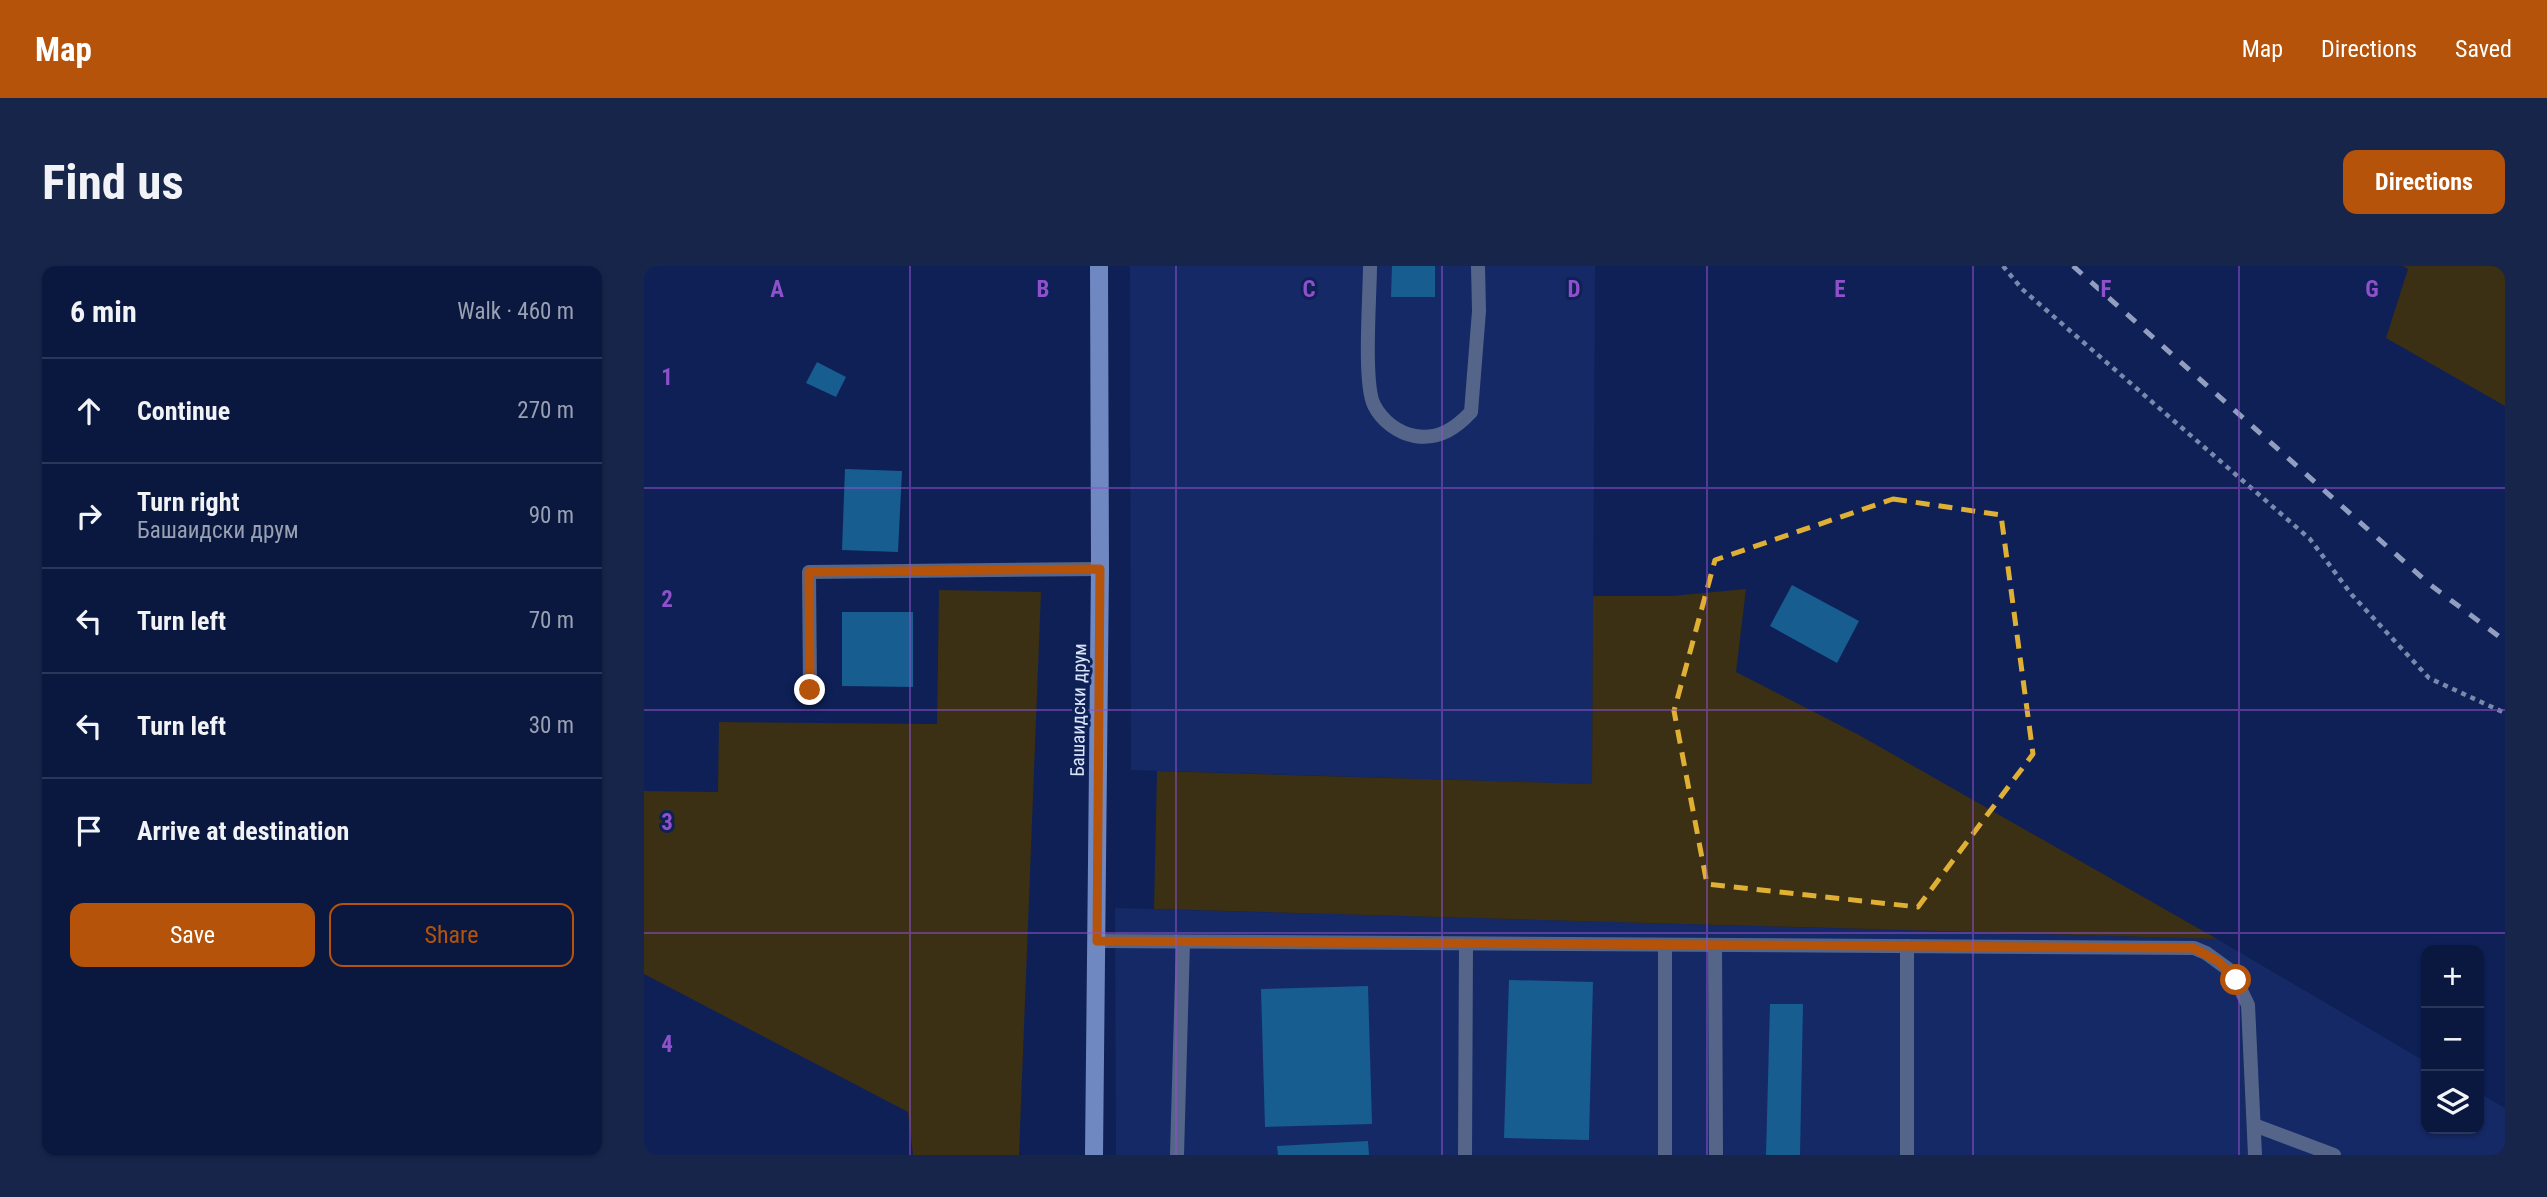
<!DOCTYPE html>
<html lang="en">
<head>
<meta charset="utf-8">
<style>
	body { margin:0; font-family:"Roboto Condensed",sans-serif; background:#18254b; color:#f1f3f6 }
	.controls { position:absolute; right:21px; bottom:21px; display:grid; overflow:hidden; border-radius:14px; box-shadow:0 2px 5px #0004 }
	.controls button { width:63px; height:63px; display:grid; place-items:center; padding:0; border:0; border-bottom:2px solid #2a3759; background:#0a1840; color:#f1f3f6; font:35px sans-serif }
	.stop { position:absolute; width:21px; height:21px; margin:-16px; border:5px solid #b45309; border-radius:50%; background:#fff }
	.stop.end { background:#b45309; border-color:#fff; box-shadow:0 2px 7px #0008 }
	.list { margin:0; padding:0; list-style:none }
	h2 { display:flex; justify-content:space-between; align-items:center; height:91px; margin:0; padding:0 28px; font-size:30px }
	h2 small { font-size:23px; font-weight:400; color:#99a0b1 }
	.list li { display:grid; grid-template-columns:46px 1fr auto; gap:21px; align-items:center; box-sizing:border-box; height:105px; padding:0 28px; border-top:2px solid #2a3759 }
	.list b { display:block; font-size:26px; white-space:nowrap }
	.list p { margin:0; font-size:23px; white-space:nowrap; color:#99a0b1 }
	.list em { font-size:23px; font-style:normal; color:#99a0b1 }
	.actions { display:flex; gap:14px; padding:21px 28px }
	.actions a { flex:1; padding:16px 0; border:2px solid #b45309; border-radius:14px; text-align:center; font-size:24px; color:#b45309 }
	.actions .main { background:#b45309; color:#fff }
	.icon { flex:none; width:38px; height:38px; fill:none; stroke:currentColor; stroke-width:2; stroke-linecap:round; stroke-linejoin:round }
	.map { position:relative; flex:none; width:1861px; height:889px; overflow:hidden; border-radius:14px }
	header { display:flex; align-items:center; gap:42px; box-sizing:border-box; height:98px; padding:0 35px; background:#b45309; color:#fff }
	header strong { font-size:33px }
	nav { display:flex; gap:38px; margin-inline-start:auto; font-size:24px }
	.intro { display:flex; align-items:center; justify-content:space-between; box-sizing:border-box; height:168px; padding:0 42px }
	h1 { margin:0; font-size:49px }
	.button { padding:18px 32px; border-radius:14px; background:#b45309; color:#fff; font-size:24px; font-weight:700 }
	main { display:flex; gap:42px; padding:0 42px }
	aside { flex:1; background:#0a1840; border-radius:14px; box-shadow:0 2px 5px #0004 }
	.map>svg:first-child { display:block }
	.built { fill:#152966 }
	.green { fill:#3b2f14 }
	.building { fill:#175d90 }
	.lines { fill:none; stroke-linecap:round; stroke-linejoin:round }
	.path { stroke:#7a88ac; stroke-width:4.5; stroke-dasharray:5 5; stroke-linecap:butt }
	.lane { stroke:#556589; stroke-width:14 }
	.secondary { stroke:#6f88c1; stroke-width:18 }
	.rail { stroke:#929ebf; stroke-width:5; stroke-dasharray:12 12; stroke-linecap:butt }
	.route { stroke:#b45309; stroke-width:9 }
	.marked { fill:none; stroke:#e0b034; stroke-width:5; stroke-dasharray:14 9; stroke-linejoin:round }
	.grid { fill:none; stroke:#8e51cb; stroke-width:2; stroke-opacity:0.55 }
	.labels { text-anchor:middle; stroke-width:6; stroke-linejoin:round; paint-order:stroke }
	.street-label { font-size:19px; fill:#dbe4f9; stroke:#0e2056 }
	.grid-label { font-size:23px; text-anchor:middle; font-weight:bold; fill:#8e51cb; stroke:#0e2056; stroke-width:6; stroke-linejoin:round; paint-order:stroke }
</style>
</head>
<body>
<header>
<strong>Map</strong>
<nav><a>Map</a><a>Directions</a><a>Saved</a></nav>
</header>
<div class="intro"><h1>Find us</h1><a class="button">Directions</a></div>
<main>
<aside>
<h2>6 min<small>Walk · 460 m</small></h2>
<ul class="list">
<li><svg class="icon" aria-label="ahead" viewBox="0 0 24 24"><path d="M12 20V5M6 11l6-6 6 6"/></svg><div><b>Continue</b></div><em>270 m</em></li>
<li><svg class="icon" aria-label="right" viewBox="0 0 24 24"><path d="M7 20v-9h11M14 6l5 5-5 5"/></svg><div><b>Turn right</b><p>Башаидски друм</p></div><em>90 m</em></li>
<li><svg class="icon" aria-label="left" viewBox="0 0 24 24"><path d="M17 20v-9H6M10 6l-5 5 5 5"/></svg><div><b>Turn left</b></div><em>70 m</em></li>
<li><svg class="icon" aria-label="left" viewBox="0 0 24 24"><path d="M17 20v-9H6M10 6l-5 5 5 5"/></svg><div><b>Turn left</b></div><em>30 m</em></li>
<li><svg class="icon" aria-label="arrive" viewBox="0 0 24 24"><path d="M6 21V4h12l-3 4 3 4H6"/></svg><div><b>Arrive at destination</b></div></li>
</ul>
<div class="actions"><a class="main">Save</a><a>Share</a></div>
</aside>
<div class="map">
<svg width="1861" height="889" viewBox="0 0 1861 889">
	<rect width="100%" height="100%" fill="#0e2056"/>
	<g class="built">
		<polygon points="486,0 951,0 948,518 487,504"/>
		<polygon points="471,642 1573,673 1782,796 1782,863 1835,863 1835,827 1861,842 1861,889 472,889"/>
	</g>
	<g class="green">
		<polygon points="1759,0 1861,0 1861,140 1742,72 1764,3"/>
		<polygon points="1102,323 1092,406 1215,469 1573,673 510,643 513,505 948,518 949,330 1028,330"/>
		<polygon points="295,324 397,326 375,889 269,889 264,846 0,708 0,525 74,526 75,456 293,458"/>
	</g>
	<g class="building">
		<polygon points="748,0 791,0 791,31 747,31"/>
		<polygon points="173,96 202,111 192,131 162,117"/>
		<polygon points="201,203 258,205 254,286 198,284"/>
		<polygon points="1148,319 1215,355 1193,397 1126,360"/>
		<polygon points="198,346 269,346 269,421 198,420"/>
		<polygon points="865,714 949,716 945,874 860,872"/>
		<polygon points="724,720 728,858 621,861 617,723"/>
		<polygon points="1126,738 1159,738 1156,889 1122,889"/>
		<polygon points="724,875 725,889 634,889 633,880"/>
	</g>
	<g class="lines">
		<polyline class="path" points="1359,0 1378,23 1666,273 1708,329 1785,412 1861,447"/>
		<g class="lane">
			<path d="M 726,0 C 726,29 719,117 730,139 C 738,155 754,167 771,170 C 795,174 812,162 827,146 L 835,45 L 834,0"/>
			<polyline points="166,424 165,306 456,303"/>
			<polyline points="453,675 1550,682 1562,687 1584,703 1592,714 1604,739 1611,889"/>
			<polyline points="1021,679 1021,889"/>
			<polyline points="1071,679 1072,889"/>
			<polyline points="1610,859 1690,889"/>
			<polyline points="533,889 539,676"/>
			<polyline points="821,889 822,678"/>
			<polyline points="1263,889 1263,680"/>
		</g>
		<polyline class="secondary" points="450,889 456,303 455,0"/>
		<polyline class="rail" points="1429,0 1784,317 1861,375"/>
	</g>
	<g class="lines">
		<polyline class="route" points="166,424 165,306 456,303 453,675 1549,682 1574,695 1592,714"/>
	</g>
	<path class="marked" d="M 1249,233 L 1357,249 L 1389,488 L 1274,641 L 1063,618 L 1030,445 L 1071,294 Z"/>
	<path class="grid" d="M 266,0 L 266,889M 532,0 L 532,889M 798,0 L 798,889M 1063,0 L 1063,889M 1329,0 L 1329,889M 1595,0 L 1595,889M 0,222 L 1861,222M 0,444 L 1861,444M 0,667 L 1861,667"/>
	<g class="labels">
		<g class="street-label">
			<text transform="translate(434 444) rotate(-89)" y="7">Башаидски друм</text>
		</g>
	</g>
	<g class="grid-label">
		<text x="133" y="31">A</text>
		<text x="399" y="31">B</text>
		<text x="665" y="31">C</text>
		<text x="930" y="31">D</text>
		<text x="1196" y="31">E</text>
		<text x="1462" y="31">F</text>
		<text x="1728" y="31">G</text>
		<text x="23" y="119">1</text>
		<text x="23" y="341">2</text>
		<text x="23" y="564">3</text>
		<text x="23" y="786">4</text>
	</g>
</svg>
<div class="controls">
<button>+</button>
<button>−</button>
<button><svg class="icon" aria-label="layers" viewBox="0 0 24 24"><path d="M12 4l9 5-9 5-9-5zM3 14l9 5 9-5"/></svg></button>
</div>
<div class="stop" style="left:1592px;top:714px"></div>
<div class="stop end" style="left:166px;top:424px"></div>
</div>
</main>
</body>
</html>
